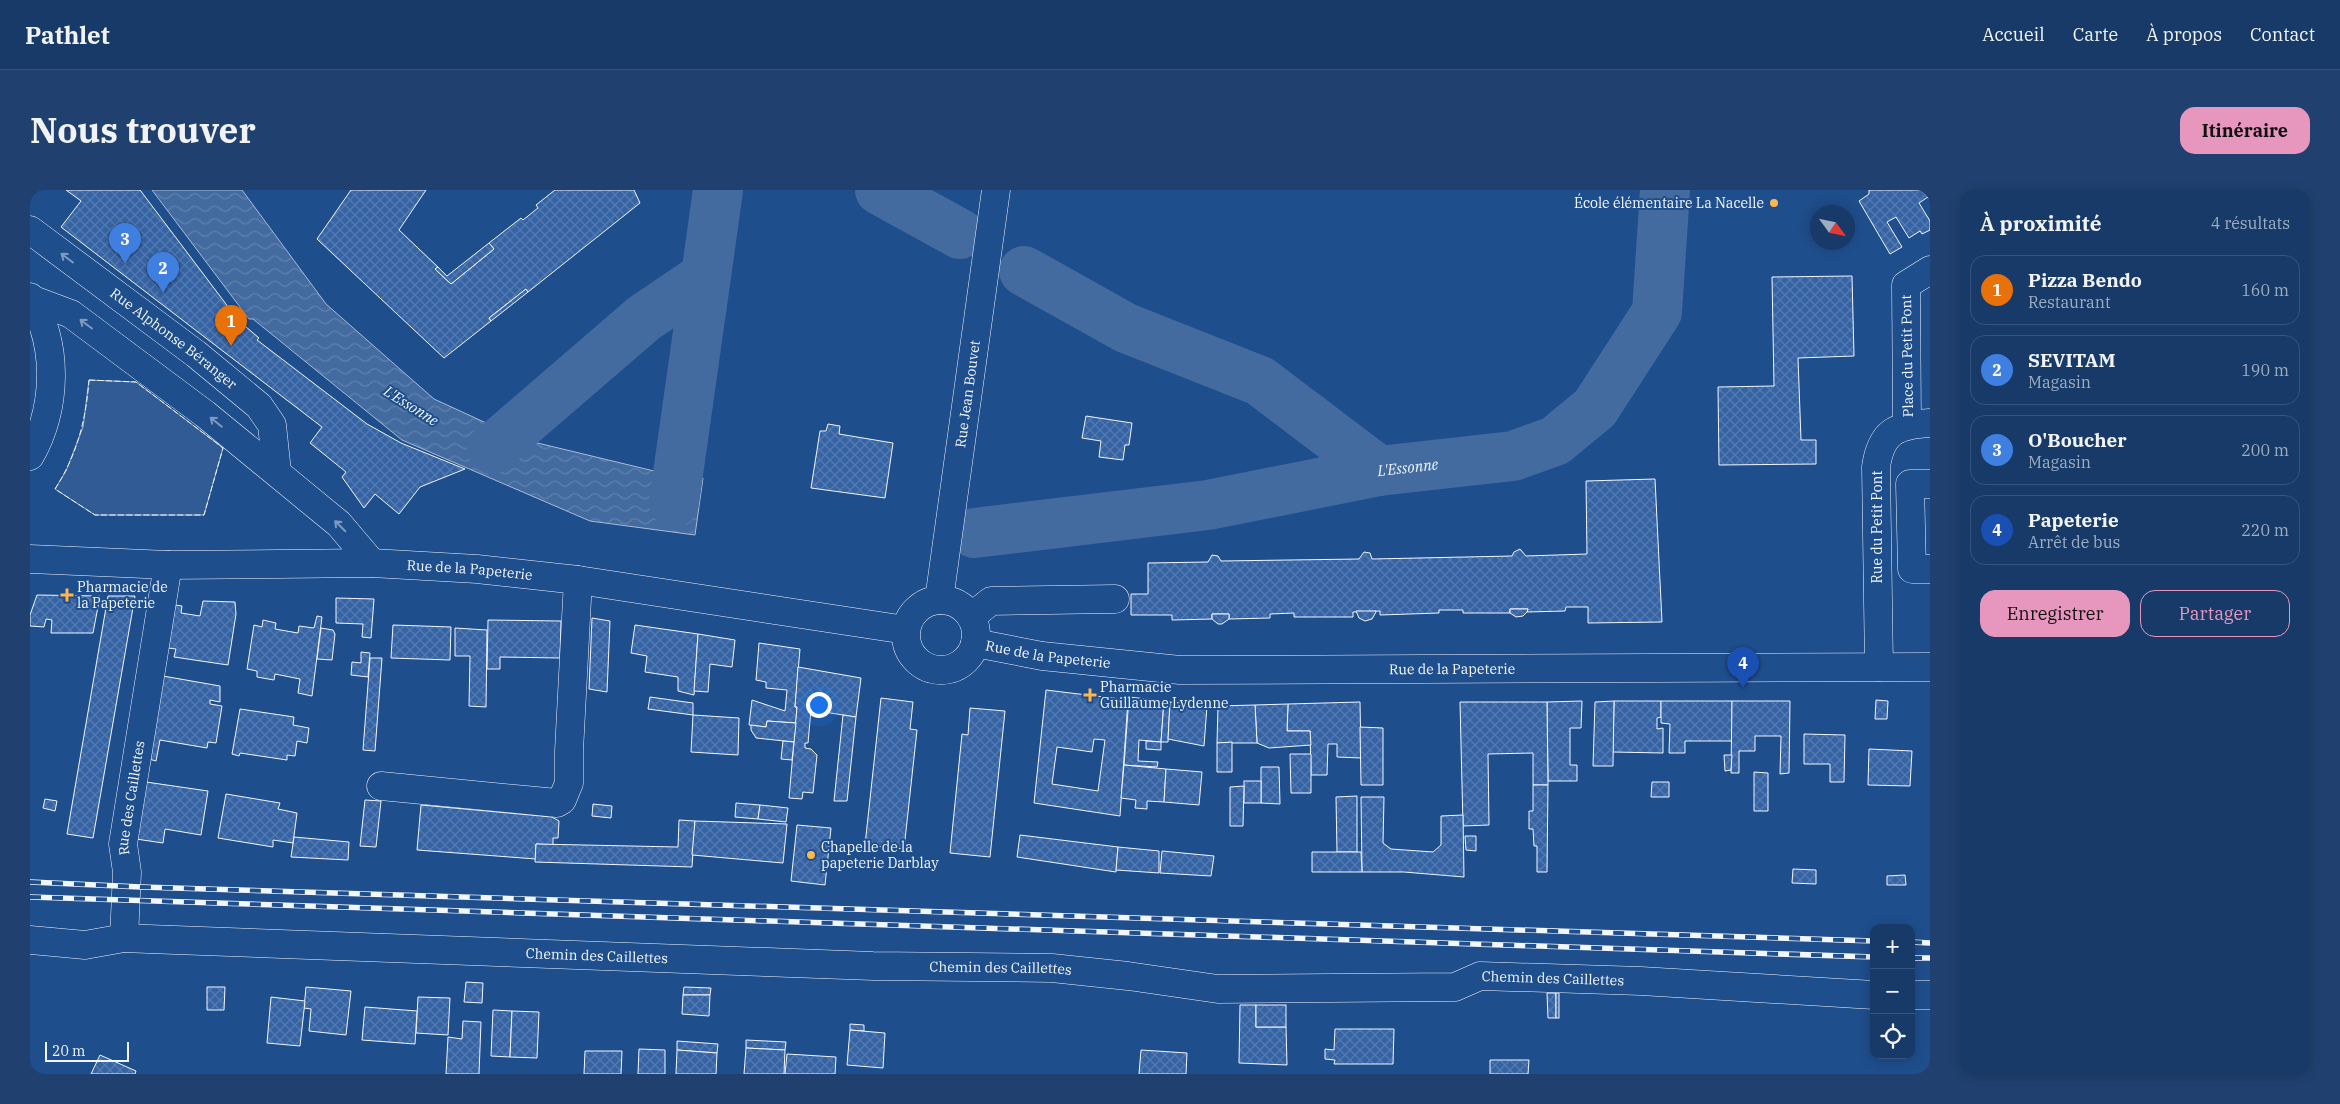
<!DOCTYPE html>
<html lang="fr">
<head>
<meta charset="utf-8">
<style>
	body { margin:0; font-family:"IBM Plex Serif",serif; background:#20416f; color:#f1f3f6 }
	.controls { position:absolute; right:15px; bottom:15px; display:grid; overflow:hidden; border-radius:10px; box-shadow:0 2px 12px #0003 }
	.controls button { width:45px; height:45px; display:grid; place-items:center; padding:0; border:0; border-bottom:1px solid #36547d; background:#173a69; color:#f1f3f6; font:25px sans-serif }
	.compass { position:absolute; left:1780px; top:15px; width:45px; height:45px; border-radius:50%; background:#173a69; box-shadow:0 2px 12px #0003; rotate:123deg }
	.scale { position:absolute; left:15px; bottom:12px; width:84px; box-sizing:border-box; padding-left:5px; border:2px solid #f2f6ff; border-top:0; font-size:14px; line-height:18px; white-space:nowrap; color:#f2f6ff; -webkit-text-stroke:4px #1f4e8c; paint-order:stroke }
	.you { position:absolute; left:788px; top:514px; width:18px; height:18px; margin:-12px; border:4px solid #fff; border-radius:50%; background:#1a73e8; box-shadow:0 0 0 8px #1a73e833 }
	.badge { display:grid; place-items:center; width:32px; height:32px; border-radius:50%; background:#e797bd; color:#fff; font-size:16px; font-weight:700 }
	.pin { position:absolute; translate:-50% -41px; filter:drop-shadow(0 1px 2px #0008) }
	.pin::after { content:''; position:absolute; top:26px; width:18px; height:15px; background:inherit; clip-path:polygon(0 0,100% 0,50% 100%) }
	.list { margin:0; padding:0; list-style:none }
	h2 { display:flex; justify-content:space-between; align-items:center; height:65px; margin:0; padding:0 20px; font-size:21px }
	h2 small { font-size:16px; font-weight:400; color:#9eadc0 }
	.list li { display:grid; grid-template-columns:32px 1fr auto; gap:15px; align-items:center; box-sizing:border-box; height:70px; margin:0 10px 10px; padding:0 10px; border:1px solid #36547d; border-radius:15px }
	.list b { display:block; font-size:19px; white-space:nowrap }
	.list p { margin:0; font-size:16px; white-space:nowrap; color:#9eadc0 }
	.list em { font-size:16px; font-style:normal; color:#9eadc0 }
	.actions { display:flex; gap:10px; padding:15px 20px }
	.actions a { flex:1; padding:11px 0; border:1px solid #e797bd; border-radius:15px; text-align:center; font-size:18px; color:#e797bd }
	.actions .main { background:#e797bd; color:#111 }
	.icon { flex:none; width:28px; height:28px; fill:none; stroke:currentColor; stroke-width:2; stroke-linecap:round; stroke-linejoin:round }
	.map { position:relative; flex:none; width:1900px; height:884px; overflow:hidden; border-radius:15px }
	header { display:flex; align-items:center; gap:30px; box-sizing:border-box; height:70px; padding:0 25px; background:#173a69; border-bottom:1px solid #36547d }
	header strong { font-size:24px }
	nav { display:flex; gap:28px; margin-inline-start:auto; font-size:18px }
	.intro { display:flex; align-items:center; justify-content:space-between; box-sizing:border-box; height:120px; padding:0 30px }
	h1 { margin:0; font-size:35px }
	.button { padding:12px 22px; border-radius:15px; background:#e797bd; color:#111; font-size:18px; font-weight:700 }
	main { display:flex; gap:30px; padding:0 30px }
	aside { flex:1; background:#173a69; border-radius:15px; box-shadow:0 2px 12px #0003 }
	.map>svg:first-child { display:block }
	.built { fill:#305b95; stroke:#a8bbd7 }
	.water { fill:url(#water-waves); stroke:#a8bbd7 }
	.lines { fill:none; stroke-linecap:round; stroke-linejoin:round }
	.river { stroke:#446ba0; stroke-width:50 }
	.building { fill:url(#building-cross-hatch); stroke:#f2f6ff; fill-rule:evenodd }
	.minor-casing { stroke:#f2f6ff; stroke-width:29 }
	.minor { stroke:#1f4e8c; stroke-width:28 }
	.rail-casing { stroke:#f2f6ff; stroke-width:5.5 }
	.rail { stroke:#1f4e8c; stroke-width:4; stroke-dasharray:11; stroke-linecap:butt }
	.fence { stroke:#f2f6ff; stroke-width:1; stroke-dasharray:6 2.5; stroke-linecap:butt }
	.oneway { stroke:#7e9ac0 }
	.poi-dot { fill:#ffb74d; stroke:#1f4e8c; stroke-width:2 }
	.labels { text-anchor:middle; stroke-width:4; stroke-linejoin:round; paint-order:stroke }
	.poi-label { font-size:14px; fill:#f2f6ff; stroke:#1f4e8c; text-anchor:start }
	.street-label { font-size:14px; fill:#f2f6ff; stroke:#1f4e8c }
	.water-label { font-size:15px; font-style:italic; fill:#f2f6ff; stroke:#1f4e8c }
</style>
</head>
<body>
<header>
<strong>Pathlet</strong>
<nav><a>Accueil</a><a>Carte</a><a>À propos</a><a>Contact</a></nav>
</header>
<div class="intro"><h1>Nous trouver</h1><a class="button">Itinéraire</a></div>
<main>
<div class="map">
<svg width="1900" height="884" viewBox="0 0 1900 884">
	<defs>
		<pattern id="water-waves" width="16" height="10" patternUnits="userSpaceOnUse" patternTransform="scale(1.25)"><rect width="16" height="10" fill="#446ba0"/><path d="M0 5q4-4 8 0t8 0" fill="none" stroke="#5f81ae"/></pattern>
		<pattern id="building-cross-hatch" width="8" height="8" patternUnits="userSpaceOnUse" patternTransform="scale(1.25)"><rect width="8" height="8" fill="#3563a3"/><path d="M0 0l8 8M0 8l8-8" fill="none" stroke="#537ab1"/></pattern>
	</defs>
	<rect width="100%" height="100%" fill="#1f4e8c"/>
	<polygon class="built" points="59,190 106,192 193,258 174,325 65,325 25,299 36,281 53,237"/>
	<polygon class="water" points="122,0 212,0 296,114 404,209 491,249 624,281 673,288 665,345 560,331 372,250 223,129 219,129"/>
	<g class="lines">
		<g class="river">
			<polyline points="850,0 930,44"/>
			<polyline points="994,81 1096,138 1230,191 1349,281"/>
			<polyline points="462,259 614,128 676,86 688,0"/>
			<polyline points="644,312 676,86"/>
			<path id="s1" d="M 944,343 L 1178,315 L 1349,281 L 1483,266 L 1525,251 L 1565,218 L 1627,122 L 1635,0"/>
		</g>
	</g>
	<g class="building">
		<polygon points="36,0 110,0 208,130 229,148 227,150 337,234 371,253 435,279 390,297 369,324 345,304 334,318 312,287 316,282 280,253 292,237 31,37 51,11"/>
		<polygon points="321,0 396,0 369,40 408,77 405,79 421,94 464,59 459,53 491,28 493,30 508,18 506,15 525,0 604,0 610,13 498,102 496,99 459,128 461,131 414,168 287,49"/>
		<polygon points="1839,0 1900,0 1900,10 1898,7 1889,13 1900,31 1900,40 1892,44 1890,41 1879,48 1866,27 1857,32 1872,57 1860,64 1829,11 1839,4"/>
		<polygon points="459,53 464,59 421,94 405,79 408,77 417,86"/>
		<polygon points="1822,86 1824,166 1768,168 1771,250 1786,250 1786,274 1689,275 1688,197 1744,196 1742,87"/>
		<polygon points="496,99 498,102 461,131 459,128"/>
		<polygon points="1056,226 1102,233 1099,255 1095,255 1093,270 1069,267 1071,251 1052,248"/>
		<polygon points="798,234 810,236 809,244 863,253 855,308 781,298 790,241 796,241"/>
		<polygon points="1625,289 1632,432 1558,433 1558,417 1536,417 1535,421 1497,422 1498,419 1480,419 1480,423 1433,423 1433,420 1409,420 1409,423 1350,425 1350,421 1323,422 1323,427 1264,427 1264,423 1240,424 1240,428 1199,429 1199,424 1182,424 1182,429 1142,430 1142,425 1101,425 1101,404 1118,404 1118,373 1178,372 1182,365 1188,366 1191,371 1329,369 1334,362 1340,363 1342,369 1482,366 1484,362 1490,359 1496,366 1557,364 1556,291"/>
		<polygon points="7,405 70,406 63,443 21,443 22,430 16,429 14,437 0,436 0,425"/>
		<polygon points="78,406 105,406 63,648 37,644"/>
		<polygon points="306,408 344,409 341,448 332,447 333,434 306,433"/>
		<polygon points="173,411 205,412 206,424 198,475 144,467 146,459 138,458 145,415 152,416 151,423 170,426"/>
		<polygon points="1480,419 1498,419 1497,422 1493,426 1486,427 1480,423"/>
		<polygon points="1326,421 1346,421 1346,422 1342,429 1335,431 1329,428"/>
		<polygon points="1182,424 1199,424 1199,429 1192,434 1188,434 1182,429"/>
		<polygon points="287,426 292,427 282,506 268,503 270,489 245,484 244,490 227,487 227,481 217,479 224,435 232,437 233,430 246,433 245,439 268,443 269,436 284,438"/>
		<polygon points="562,428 580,431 577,502 559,499"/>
		<polygon points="458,430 531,431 530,468 470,467 470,479 457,479"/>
		<polygon points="363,435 421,437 420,470 361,468"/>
		<polygon points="605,435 668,444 664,505 648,501 648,487 615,482 617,466 601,463"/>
		<polygon points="291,438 303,440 305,444 302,470 287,469"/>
		<polygon points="425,438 457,440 456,517 439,516 440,466 425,466"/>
		<polygon points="668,444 705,450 702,477 680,474 678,502 664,501"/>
		<polygon points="729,453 770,459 765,517 767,517 766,533 737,531 736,537 719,535 722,510 755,521 757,500 736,498 736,492 726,490"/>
		<polygon points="331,462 340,463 338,487 321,485 322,472 331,473"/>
		<polygon points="340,468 352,468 345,561 333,560"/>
		<polygon points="768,477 831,488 826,527 781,520 778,553 775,553 775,558 781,559 787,565 783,603 773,602 772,609 759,608 767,517 765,517"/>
		<polygon points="133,486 190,496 190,512 180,510 180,514 192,516 186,553 178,552 177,558 130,550 126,571 119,569"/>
		<path d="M 1016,500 L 1098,510 L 1090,626 L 1004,613 ZM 1064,549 L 1075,550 L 1068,601 L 1022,594 L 1027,557 L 1062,562 Z"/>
		<polygon points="620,507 663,513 663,525 618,519"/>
		<polygon points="1099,507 1134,511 1131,552 1109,550 1108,571 1128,572 1127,577 1094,575"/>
		<polygon points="851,508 883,512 880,539 887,540 874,659 835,655"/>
		<polygon points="1846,510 1858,511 1857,529 1845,529"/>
		<polygon points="1134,511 1140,512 1138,552 1131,552"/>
		<polygon points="1552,511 1551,538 1540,538 1540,575 1547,575 1547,591 1518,591 1517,512"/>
		<polygon points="1584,511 1631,511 1631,527 1627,528 1627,539 1633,538 1633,563 1583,562"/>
		<polygon points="1584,511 1583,576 1563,576 1565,512"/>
		<polygon points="1631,511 1702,511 1702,551 1655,551 1655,563 1639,563 1640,534 1631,533"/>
		<polygon points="1702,511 1760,511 1759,583 1750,584 1751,546 1725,546 1725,561 1709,561 1709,583 1701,583"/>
		<polygon points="1140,512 1177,516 1174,556 1138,549"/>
		<polygon points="1330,512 1331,568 1307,567 1307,554 1298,554 1297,585 1281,585 1280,541 1257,541 1258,514"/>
		<polygon points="1430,512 1517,512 1518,595 1503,595 1503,563 1458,564 1459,635 1433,636"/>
		<polygon points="1258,514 1257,541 1280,541 1281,555 1239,558 1227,553 1225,515"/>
		<polygon points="1225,515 1227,553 1187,553 1188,516"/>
		<polygon points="940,518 975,521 960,667 920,663 932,544 938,545"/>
		<polygon points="210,519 264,527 263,535 279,538 277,553 267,551 265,566 257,565 257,570 210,563 209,566 202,564"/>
		<polygon points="663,525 709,528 708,565 661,562"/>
		<polygon points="813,525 826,527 817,611 804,611"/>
		<polygon points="737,531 766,533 764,552 726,548 721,540 721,535 736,537"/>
		<polygon points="1330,537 1353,538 1353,595 1331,595"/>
		<polygon points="1774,544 1815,545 1814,592 1800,592 1800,574 1774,574"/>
		<polygon points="753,551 764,552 762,570 751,569"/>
		<polygon points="1116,551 1131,552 1131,560 1116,559"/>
		<polygon points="1202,552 1202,582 1187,582 1187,553"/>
		<polygon points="1839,559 1882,561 1880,596 1838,595"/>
		<polygon points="1260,564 1281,564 1281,603 1261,603"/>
		<polygon points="1694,565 1702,565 1701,580 1695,581"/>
		<polygon points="1094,575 1136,579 1134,612 1117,611 1117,619 1105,618 1106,610 1091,608"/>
		<polygon points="1231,577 1249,577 1250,614 1231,613"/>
		<polygon points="1136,579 1172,582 1169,615 1134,612"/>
		<polygon points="1724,582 1738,583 1738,621 1724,621"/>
		<rect x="1214" y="591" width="17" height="22"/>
		<polygon points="116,592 178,601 171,645 135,639 133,653 106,649"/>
		<polygon points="1622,592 1639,592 1639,607 1621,607"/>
		<polygon points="1503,595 1518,595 1517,682 1507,682 1507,656 1504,656 1503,639 1499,639 1499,621 1503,621"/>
		<polygon points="1214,596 1213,636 1200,636 1200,597"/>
		<polygon points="196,604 250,613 248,619 267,623 263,653 243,650 243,657 188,648"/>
		<polygon points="1327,606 1327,662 1307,662 1306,607"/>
		<polygon points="1331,607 1354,607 1353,653 1361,659 1403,662 1411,655 1411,626 1433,625 1434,687 1374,682 1332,682"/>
		<polygon points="15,609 27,611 25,621 13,618"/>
		<polygon points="335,610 351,611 346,657 330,656"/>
		<polygon points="706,613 730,615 728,629 705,627"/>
		<polygon points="563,614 582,616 581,628 562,626"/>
		<polygon points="391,615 522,627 529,631 528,648 523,648 523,655 506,654 506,669 387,660"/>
		<polygon points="730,615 758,618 756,632 728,629"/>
		<polygon points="649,630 665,631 662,677 505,672 506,654 648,657"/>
		<polygon points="665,631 757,634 753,673 662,665"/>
		<polygon points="767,635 801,638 795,695 761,691"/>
		<polygon points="990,645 1088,657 1086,682 987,667"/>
		<polygon points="1435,646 1446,646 1446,661 1436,660"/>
		<polygon points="264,647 319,652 318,670 261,667"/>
		<polygon points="1088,657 1129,661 1129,683 1086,680"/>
		<polygon points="1132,661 1184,666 1181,686 1130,683"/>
		<polygon points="1282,662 1331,662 1332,682 1282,682"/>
		<polygon points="1763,679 1786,680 1786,694 1762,693"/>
		<polygon points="1875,685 1876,695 1857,695 1857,686"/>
		<polygon points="436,792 453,793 452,813 434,812"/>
		<polygon points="177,797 195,797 194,820 177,820"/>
		<polygon points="276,797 321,801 316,845 279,841 281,819 274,818"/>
		<polygon points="654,797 681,798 680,805 653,805"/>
		<polygon points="1517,803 1526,803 1526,828 1518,828"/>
		<rect x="1526" y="803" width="3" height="25"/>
		<polygon points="653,805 680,805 679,826 652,824"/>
		<polygon points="241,807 275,811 270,856 237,853"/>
		<polygon points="388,807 420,808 418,845 386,843"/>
		<polygon points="1210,815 1226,815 1226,837 1256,837 1257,875 1209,873"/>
		<rect x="1226" y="815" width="30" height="22"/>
		<polygon points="335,817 387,821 385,854 332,850"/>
		<polygon points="463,820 482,821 480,867 461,866"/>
		<polygon points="482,821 509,822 507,868 480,867"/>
		<polygon points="433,831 451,832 449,884 416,884 418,847 432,849"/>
		<polygon points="820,834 834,835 834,841 820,840"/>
		<polygon points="1305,839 1364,839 1363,874 1304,874 1305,870 1295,869 1295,859 1304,860"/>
		<polygon points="820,840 855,843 853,878 817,875"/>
		<polygon points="716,850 756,852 755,860 716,858"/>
		<polygon points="647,851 688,854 687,863 647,860"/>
		<polygon points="716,858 755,860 754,884 714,884"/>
		<polygon points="609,859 635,860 635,884 608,884"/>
		<polygon points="647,860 687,863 686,884 646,884"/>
		<polygon points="1111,860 1157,863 1156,884 1109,884"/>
		<polygon points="555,861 592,861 591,884 554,884"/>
		<polygon points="757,864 806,867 805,884 755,884"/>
		<polygon points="70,865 106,881 105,884 61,884"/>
		<polygon points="1460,870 1499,870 1498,884 1460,884"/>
	</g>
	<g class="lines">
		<defs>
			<g id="minor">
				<path id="s2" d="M 0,40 L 166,164 L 229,216 L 242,235 L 247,282"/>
				<path d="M 0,107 C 29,155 27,218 0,266"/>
				<polyline points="1,109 41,124 175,224 309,334 342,373"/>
				<polyline points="1877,234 1876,95 1900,80"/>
				<polyline points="1900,294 1880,294 1882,379 1900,379"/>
				<path id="s3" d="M 0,369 L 138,375 L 342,373 L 447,379 L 548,390 L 876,440"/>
				<path id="s4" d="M 909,410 L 966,0"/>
				<circle cx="911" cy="445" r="35"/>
				<polyline points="941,427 961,411 1085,409"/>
				<path id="s5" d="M 945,453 L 1012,466 L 1150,480 L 1900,477"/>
				<path d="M 1849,477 L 1846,277 C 1851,242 1866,235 1900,233"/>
				<polyline points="351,596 527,613 532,610 539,593 539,561 548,390"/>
				<path id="s6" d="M 94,748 L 97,682 L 93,654 L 138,375"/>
				<path id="s7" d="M 0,750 L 55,755 L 94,748 L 118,749 L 843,776 L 1022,778 L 1098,786 L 1188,799 L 1425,797 L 1450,786 L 1611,791 L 1844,805"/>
				<polyline points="1881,805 1900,805"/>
			</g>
		</defs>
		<use href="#minor" class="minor-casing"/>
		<use href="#minor" class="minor"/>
		<defs>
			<g id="rail">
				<polyline points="0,692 111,697 1844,751"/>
				<polyline points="0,707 1844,767"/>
				<polyline points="1881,752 1900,753"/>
				<polyline points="1881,768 1900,768"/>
			</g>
		</defs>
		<use href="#rail" class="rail-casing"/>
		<use href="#rail" class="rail"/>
		<path class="fence" d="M 59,190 L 106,192 L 193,258 L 174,325 L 65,325 L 25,299 C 47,265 56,230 59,190 Z"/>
	</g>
	<defs><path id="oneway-shaft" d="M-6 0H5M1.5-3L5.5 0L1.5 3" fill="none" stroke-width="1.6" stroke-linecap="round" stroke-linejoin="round" transform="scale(1.25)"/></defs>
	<g class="oneway">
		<use href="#oneway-shaft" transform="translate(37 68) rotate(-143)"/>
		<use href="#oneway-shaft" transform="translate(56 134) rotate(-143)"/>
		<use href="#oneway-shaft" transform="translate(186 232) rotate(-141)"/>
		<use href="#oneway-shaft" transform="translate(310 336) rotate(-135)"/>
	</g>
	<g class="poi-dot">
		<circle cx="1744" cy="13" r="5"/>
		<path d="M34.5 397.5h5v5h5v5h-5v5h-5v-5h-5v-5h5z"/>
		<path d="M1057.5 497.5h5v5h5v5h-5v5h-5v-5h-5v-5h5z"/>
		<circle cx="781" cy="665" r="5"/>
	</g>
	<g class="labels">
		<g class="poi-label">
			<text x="1734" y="18" text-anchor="end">École élémentaire La Nacelle</text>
			<text x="47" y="402">Pharmacie de<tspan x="47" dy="16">la Papeterie</tspan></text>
			<text x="1070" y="502">Pharmacie<tspan x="1070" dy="16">Guillaume Lydenne</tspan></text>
			<text x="791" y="662">Chapelle de la<tspan x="791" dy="16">papeterie Darblay</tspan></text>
		</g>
		<g class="street-label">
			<text dy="5" stroke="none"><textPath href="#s2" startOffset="180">Rue Alphonse Béranger</textPath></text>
			<text transform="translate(1877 166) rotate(-91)" y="5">Place du Petit Pont</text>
			<text dy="5" stroke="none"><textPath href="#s4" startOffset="208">Rue Jean Bouvet</textPath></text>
			<text transform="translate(1847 337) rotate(-90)" y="5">Rue du Petit Pont</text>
			<text dy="5" stroke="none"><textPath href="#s3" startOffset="440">Rue de la Papeterie</textPath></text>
			<text dy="5" stroke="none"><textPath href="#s5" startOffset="74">Rue de la Papeterie</textPath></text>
			<text dy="5" stroke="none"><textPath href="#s5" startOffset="479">Rue de la Papeterie</textPath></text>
			<text dy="5" stroke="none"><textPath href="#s6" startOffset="141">Rue des Caillettes</textPath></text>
			<text dy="5" stroke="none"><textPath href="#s7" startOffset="568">Chemin des Caillettes</textPath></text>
			<text dy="5" stroke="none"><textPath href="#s7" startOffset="972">Chemin des Caillettes</textPath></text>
			<text dy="5" stroke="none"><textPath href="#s7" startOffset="1528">Chemin des Caillettes</textPath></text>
		</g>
		<g class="water-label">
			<text transform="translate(381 216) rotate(32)" y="5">L'Essonne</text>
			<text dy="5" stroke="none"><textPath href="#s1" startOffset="439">L'Essonne</textPath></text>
		</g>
	</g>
</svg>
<div class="controls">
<button>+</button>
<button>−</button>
<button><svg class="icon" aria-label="locate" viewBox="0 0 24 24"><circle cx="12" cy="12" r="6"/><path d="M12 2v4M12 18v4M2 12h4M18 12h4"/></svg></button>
</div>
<svg class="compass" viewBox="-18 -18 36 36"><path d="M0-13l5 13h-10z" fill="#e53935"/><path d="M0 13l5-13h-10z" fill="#9eadc0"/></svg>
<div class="scale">20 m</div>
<div class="you"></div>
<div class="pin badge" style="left:201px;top:156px;background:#e8710a">1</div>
<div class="pin badge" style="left:133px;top:103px;background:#3f7fe0">2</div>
<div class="pin badge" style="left:95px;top:74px;background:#3f7fe0">3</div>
<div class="pin badge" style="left:1713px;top:498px;background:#1a4fb4">4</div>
</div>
<aside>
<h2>À proximité<small>4 résultats</small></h2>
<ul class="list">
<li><span class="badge" style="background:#e8710a">1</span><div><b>Pizza Bendo</b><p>Restaurant</p></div><em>160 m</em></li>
<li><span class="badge" style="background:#3f7fe0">2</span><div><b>SEVITAM</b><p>Magasin</p></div><em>190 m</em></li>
<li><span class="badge" style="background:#3f7fe0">3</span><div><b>O'Boucher</b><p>Magasin</p></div><em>200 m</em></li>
<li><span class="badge" style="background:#1a4fb4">4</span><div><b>Papeterie</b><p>Arrêt de bus</p></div><em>220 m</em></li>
</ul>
<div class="actions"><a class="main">Enregistrer</a><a>Partager</a></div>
</aside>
</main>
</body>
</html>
